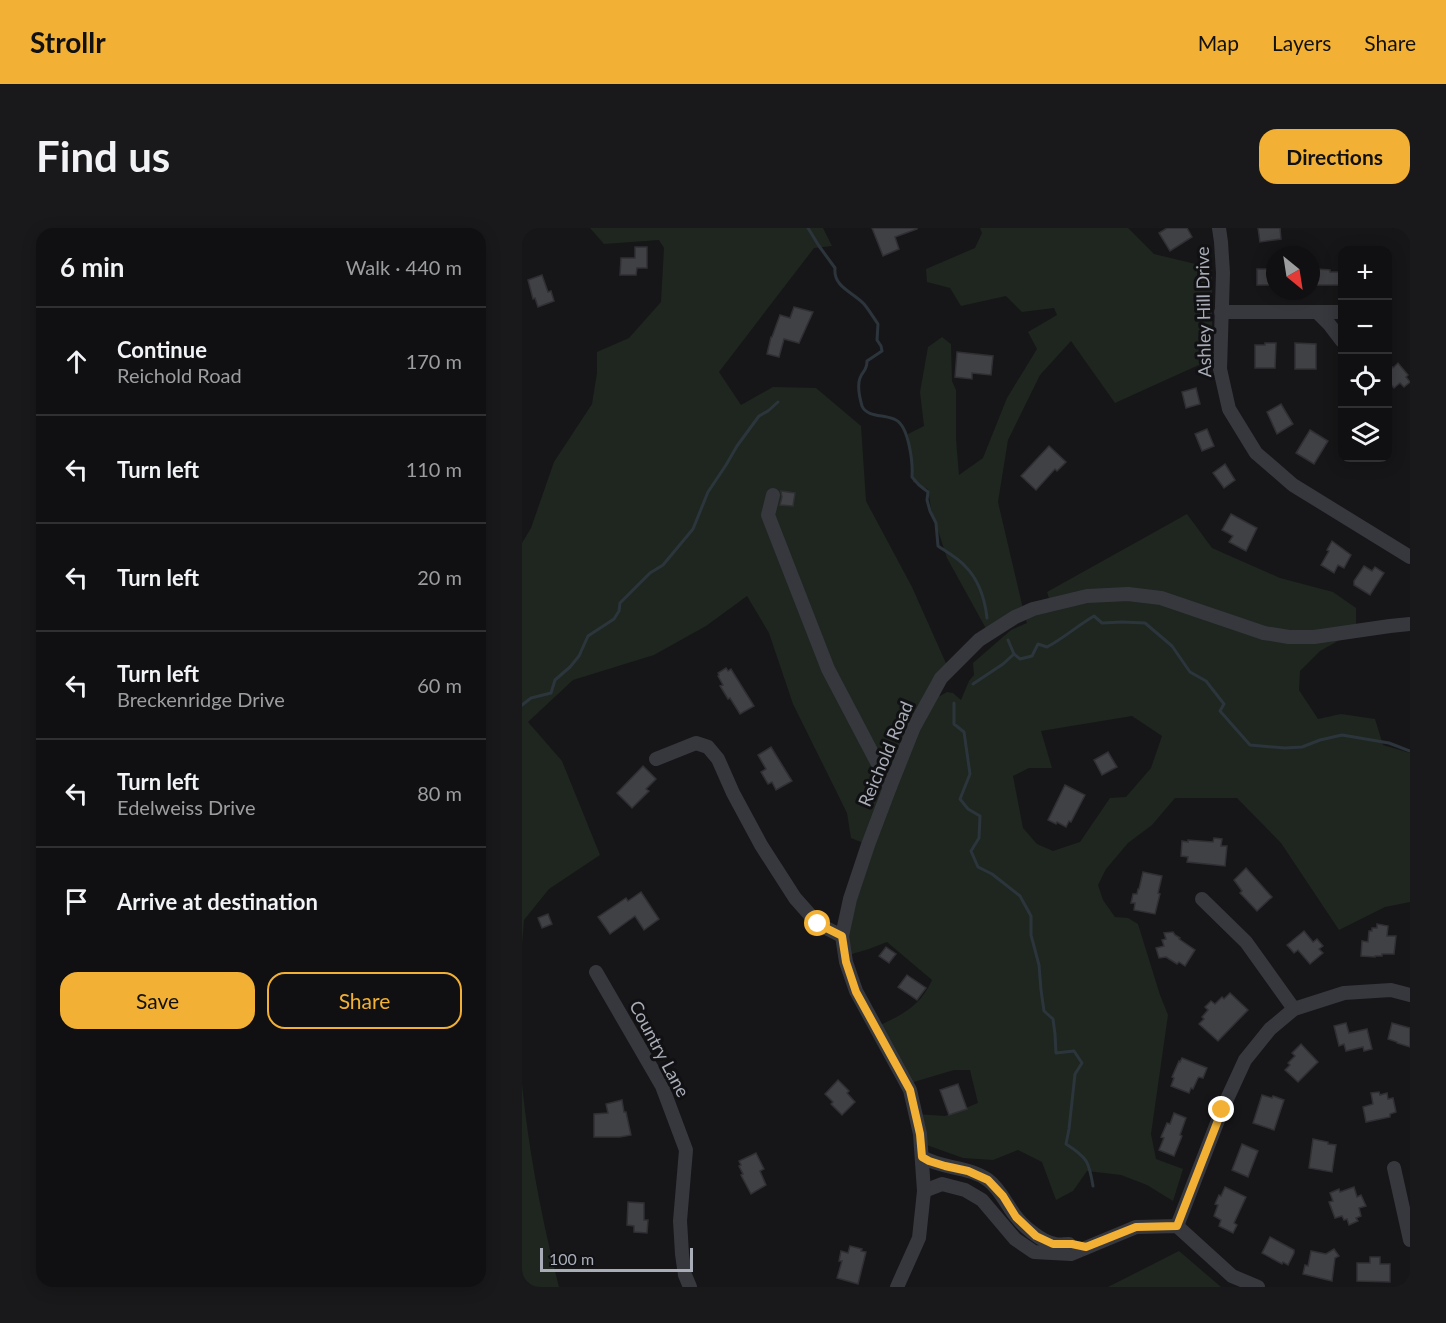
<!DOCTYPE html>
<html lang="en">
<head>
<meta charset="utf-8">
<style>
	body { margin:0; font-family:Lato,sans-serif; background:#19191b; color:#f1f3f6 }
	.controls { position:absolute; right:18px; top:18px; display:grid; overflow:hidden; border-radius:12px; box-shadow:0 3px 15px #0003 }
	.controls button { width:54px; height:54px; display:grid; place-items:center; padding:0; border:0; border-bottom:2px solid #303032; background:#101012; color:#f1f3f6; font:30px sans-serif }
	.compass { position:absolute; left:744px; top:18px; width:54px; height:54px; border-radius:50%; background:#101012; box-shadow:0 3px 15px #0003; rotate:150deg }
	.scale { position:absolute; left:18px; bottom:15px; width:153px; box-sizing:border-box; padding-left:6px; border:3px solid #a8adb8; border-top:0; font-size:16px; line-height:21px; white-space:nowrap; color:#a8adb8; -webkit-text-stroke:4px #111113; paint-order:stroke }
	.stop { position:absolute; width:18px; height:18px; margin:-14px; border:4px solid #f2b134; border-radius:50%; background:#fff }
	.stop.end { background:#f2b134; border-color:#fff; box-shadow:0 2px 6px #0008 }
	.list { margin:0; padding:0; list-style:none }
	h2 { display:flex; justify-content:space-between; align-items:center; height:78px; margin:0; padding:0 24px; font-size:26px }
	h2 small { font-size:20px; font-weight:400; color:#9c9d9f }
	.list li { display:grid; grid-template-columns:39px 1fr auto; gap:18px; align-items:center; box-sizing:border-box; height:108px; padding:0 24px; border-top:2px solid #303032 }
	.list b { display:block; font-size:22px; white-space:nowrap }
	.list p { margin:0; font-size:20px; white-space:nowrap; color:#9c9d9f }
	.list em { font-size:20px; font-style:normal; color:#9c9d9f }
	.actions { display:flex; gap:12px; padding:18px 24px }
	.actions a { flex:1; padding:14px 0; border:2px solid #f2b134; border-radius:18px; text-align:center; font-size:21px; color:#f2b134 }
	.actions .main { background:#f2b134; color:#111 }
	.icon { flex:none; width:33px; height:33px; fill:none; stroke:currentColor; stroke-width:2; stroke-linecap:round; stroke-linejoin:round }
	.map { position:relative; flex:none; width:888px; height:1059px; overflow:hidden; border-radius:18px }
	header { display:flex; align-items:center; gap:36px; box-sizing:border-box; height:84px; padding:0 30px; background:#f2b134; color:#111 }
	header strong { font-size:28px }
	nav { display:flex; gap:33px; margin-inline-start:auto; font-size:21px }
	.intro { display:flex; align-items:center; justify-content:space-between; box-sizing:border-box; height:144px; padding:0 36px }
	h1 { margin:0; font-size:42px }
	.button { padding:15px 27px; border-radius:18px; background:#f2b134; color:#111; font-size:21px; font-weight:700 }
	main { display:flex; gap:36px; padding:0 36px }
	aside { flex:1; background:#101012; border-radius:18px; box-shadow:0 3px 15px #0003 }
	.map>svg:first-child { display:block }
	.green { fill:#1e261f; fill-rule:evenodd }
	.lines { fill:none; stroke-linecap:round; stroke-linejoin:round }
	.stream { stroke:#2c353c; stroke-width:3 }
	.building { fill:#404145; stroke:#303034; stroke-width:1.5 }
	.minor { stroke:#37383d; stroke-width:14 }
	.route { stroke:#f2b134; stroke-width:8 }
	.labels { text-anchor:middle; stroke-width:6; stroke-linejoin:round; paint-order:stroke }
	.street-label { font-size:18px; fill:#a8adb8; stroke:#111113 }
</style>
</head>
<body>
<header>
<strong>Strollr</strong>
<nav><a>Map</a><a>Layers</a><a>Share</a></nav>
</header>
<div class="intro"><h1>Find us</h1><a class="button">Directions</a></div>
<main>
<aside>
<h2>6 min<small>Walk · 440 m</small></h2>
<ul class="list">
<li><svg class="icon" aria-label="ahead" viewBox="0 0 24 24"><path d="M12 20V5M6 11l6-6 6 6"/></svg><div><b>Continue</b><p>Reichold Road</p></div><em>170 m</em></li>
<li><svg class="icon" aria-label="left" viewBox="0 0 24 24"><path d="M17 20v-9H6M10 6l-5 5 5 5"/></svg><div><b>Turn left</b></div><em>110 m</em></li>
<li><svg class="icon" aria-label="left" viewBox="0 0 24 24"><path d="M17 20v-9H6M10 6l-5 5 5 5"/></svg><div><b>Turn left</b></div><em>20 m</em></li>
<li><svg class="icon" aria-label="left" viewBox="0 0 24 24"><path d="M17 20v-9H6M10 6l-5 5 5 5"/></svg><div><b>Turn left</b><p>Breckenridge Drive</p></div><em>60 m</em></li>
<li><svg class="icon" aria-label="left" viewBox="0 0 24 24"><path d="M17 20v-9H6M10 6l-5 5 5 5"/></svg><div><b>Turn left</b><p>Edelweiss Drive</p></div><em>80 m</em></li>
<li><svg class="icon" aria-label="arrive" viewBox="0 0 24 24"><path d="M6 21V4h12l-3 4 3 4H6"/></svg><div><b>Arrive at destination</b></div></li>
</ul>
<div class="actions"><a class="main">Save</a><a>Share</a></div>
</aside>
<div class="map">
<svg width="888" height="1059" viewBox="0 0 888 1059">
	<rect width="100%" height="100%" fill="#161618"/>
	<g class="green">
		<path d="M 68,0 L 301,0 L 310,18 L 292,20 L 197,144 L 219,177 L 251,159 L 294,160 L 339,198 L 344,273 L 390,359 L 427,442 L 412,463 L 418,468 L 425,464 L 431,465 L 439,472 L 447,453 L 452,447 L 451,435 L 489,402 L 505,395 L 502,386 L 467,406 L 425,330 L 409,281 L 406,261 L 391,254 L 386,206 L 402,198 L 398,164 L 406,119 L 420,109 L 429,116 L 430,153 L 434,162 L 434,211 L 437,247 L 461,230 L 485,170 L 515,121 L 506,104 L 535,87 L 532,80 L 500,84 L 484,68 L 439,78 L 428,60 L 405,54 L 404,41 L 453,20 L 460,5 L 458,0 L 606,0 L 632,26 L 690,40 L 690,131 L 593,175 L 549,113 L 518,147 L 486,212 L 476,274 L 502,385 L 529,377 L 525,364 L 665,286 L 690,320 L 758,350 L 811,364 L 834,380 L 834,403 L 798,423 L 778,443 L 777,462 L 796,491 L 819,486 L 853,491 L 861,517 L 888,525 L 888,674 L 863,679 L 817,702 L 759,615 L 715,570 L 653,570 L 630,597 L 606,615 L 584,641 L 576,657 L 581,672 L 593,689 L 606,690 L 616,696 L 638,767 L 646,787 L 629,906 L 634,931 L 661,941 L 651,973 L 625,957 L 599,947 L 565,943 L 551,963 L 534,972 L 520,934 L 496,922 L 471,932 L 441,930 L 399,915 L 393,886 L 423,888 L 456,875 L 448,842 L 432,842 L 385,856 L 354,799 C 378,788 398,779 410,752 L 365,714 L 347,721 L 323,728 L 320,708 L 346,617 L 329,610 L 325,585 L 271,476 L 247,405 L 225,368 L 184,398 L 132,427 L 51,452 L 6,494 L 40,533 L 78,627 L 27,661 L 2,692 L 0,716 L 0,315 L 9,300 L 32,234 L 70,176 L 75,145 L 75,124 L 107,110 L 139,74 L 142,20 L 137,12 L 82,16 ZM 610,488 L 640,508 L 629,540 L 604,569 L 588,570 L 558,614 L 531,623 L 515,616 L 501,600 L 491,548 L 507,540 L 530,540 L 519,503 Z"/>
		<path d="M 0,856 C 7,925 20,992 37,1059 L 0,1059 Z"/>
		<polygon points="657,1023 699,1059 586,1059"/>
	</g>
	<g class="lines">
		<g class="stream">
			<path d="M 286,0 L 297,18 L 313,40 C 311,59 331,64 342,76 C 347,82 351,89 356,96 L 355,112 L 359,118 L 360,123 L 345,133 C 345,143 341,142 338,150 C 335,158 338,171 340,178 C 345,190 364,186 374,192 C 387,199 391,235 390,249 L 397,257 L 406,264 L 405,272 L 408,283 L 414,295 L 416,318 C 425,324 436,330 443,338 C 457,352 463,372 465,390"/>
			<path d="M 486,412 L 492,426 L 498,431 L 510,428 L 516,416 L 525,419 C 542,410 555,398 572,388 L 580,395 L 600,394 L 623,395 L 650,418 L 668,444 L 684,453 L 702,476 L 698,483 L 728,517 L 763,520 L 780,519 L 798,512 L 820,507 L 867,515 L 888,523"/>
			<polyline points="451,456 481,436 492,426"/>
			<path d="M 432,475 L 432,496 L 442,504 L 448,546 L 438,571 L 446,581 L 458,588 L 457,610 L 449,623 L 456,639 L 470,646 L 498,668 L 509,688 L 509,707 L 517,737 L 519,762 L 522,783 L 531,791 L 533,806 L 534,825 L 552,823 L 560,835 L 553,846 L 547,901 L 544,916 C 566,930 567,934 571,958"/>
			<polyline points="0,477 9,470 29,465 33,452 48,439 57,428 66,408 92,391 97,383 98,375 128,345 141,337 171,301 186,264 204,237 215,218 237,188 246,183 256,174"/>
		</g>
	</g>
	<g class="building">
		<polygon points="350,0 395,0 395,1 373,9 377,21 361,28"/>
		<polygon points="645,0 665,0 670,9 648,23 637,5"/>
		<polygon points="736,0 758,0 759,11 738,14"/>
		<polygon points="113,19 125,19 125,40 115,40 114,47 98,47 99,30 113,30"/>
		<rect x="735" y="41" width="18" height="16"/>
		<polygon points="795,41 808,42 808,44 818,44 818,57 795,57"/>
		<polygon points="20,47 26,64 29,63 32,73 16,79 13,70 11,71 6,52"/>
		<polygon points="272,79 291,84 277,115 262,111 257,129 245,126 249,109 250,109 258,87 268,90"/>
		<polygon points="743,115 754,115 753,140 733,140 733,117 743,117"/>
		<polygon points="773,115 794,116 794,141 773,141"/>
		<polygon points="435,124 471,128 469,147 450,145 450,151 433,149"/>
		<polygon points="866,134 871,140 876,135 886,147 884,149 888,154 882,159 878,155 872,160 866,153"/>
		<polygon points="674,160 678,176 664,180 660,164"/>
		<polygon points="759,176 771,196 755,206 745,184"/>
		<polygon points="685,201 692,218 680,223 673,206"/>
		<polygon points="788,202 806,213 792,236 774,225"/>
		<polygon points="527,218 544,234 535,243 533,241 514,262 499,248"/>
		<polygon points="703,236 713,252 702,260 691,245"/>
		<polygon points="259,263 273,265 271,278 258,277 260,269"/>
		<polygon points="709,286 735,300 724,323 707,314 711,308 700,302"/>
		<polygon points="810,313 829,327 822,340 816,337 812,345 799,337 807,323 805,322"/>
		<polygon points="842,338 850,343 853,339 862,345 848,367 832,357 832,353"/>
		<polygon points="204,440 206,443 209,441 232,478 218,486 208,470 206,471 200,461 198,458 201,457 196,448 197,447 196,445"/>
		<polygon points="249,519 270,553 254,562 250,554 246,556 239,544 244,541 236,527"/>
		<polygon points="586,524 595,539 580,547 572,532"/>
		<polygon points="121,538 134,551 124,561 127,563 110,580 95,565"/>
		<polygon points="543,557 563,567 549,594 547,593 544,599 535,594 534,596 526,592"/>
		<polygon points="692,610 700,611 699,618 705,618 703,638 665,634 666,629 659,628 660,613 666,614 666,612 691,614"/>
		<polygon points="724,640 750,669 735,683 718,665 720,663 712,652"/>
		<polygon points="621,644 640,648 636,665 638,666 633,686 612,682 613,675 609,675 611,666 615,666 616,661 617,661"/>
		<polygon points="119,664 137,691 122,702 113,688 88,706 76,689 104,670 106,673"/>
		<polygon points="26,686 30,696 20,700 16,690"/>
		<polygon points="855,696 866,698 865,708 874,708 872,726 860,726 860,728 853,728 853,729 839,728 840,713 846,714 847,703 850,703 850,700 855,700"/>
		<polygon points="782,703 791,714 795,711 801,718 797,721 801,725 788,736 776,722 772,725 765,717"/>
		<polygon points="651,704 653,707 658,710 657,711 673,722 663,738 657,734 655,736 644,729 637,730 634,720 642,718 640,712 644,711 642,705"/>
		<polygon points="364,719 374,726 367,735 357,728"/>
		<polygon points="385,747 404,760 395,772 376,759"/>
		<polygon points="708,765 726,782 696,813 677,796 682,791 680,789 686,782 683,779 689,773 693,776 700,769 702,771"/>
		<polygon points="824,795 827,805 845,801 850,821 842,823 841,819 824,823 822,816 817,818 812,798"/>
		<polygon points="870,795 888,800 888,819 875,815 875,814 866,811"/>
		<polygon points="779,816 796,834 776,854 763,842 768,837 766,835 773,828 770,825"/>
		<polygon points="660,830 685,840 681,850 677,849 676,850 671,861 669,860 667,865 649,858 652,850 650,849 657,833 658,834"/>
		<polygon points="316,852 327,863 325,865 333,874 320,887 309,876 311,874 303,866"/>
		<polygon points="436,856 445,881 427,887 418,862"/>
		<polygon points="857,864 858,867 865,865 866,871 871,870 874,884 868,886 868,889 844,894 841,879 851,876 849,865"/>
		<polygon points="740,867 750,870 751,868 762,872 752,902 731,895"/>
		<polygon points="100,872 102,884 104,884 109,907 98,909 72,909 72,886 86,885 84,876"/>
		<polygon points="652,885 664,890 658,907 660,908 652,928 637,922 642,910 639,909 645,895 648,896"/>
		<polygon points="791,911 806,914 806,916 814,917 810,944 787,940"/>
		<polygon points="720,916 736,923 726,949 710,942"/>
		<polygon points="234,925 242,941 238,943 244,957 229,966 219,947 221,946 217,938 219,937 217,933"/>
		<polygon points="703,959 724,969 712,995 715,997 711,1005 697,998 699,992 692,988 696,977 693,976 697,967 699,968"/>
		<polygon points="832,959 835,969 839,967 844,978 837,980 839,988 834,990 836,993 827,997 825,991 822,992 820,988 813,990 807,974 811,973 808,965 817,961 818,964"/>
		<polygon points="106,974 122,975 122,992 126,992 125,1005 112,1004 112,998 105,997"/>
		<polygon points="748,1009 772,1022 772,1025 766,1037 761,1034 760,1036 740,1025"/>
		<polygon points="328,1018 340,1021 339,1023 344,1024 336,1056 315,1050 320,1033 317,1033 319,1023 326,1025"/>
		<polygon points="812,1021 817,1028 813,1030 810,1053 781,1046 783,1037 786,1038 789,1023 804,1026"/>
		<polygon points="848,1029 858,1029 858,1036 868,1036 868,1054 835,1053 835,1035 848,1035"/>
	</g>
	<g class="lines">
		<g class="minor">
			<polyline points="697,0 699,14 701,45 698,141 707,181 734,225 771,257 888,329"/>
			<polyline points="699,84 820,84"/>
			<polyline points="795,84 807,96 820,113"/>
			<polyline points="251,267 246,287 306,441 368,559"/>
			<polyline points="134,531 174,515 186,519 196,531 211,565 239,617 273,670 296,696 320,708"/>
			<polyline points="680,671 724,714 772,781"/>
			<polyline points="74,744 140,858 164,922 158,993 159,1009 160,1026 163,1047 168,1059"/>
			<path d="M 400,929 C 420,941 447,938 466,952 C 477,960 484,975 492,986 C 500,997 519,1014 533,1016 C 537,1017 542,1016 547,1016"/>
			<polyline points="872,940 888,1012"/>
			<polyline points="402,963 420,956 443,962 460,972 493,1011 512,1024 549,1026 614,999 655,998 710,1048 736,1059"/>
			<polyline points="655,998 700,882 723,832 748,801 772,781 822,765 869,762 888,767"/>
			<polyline points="375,1059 397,1010 402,963 398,906 388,862 334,763 324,734 320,708 328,671 346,617 368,559 392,499 419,450 457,412 493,389 511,381 565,368 606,366 639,370 742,405 767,409 792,409 868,398 888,396"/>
		</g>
	</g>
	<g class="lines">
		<polyline class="route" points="296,696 320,708 324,734 334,764 388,862 398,906 400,929 407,933 423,938 446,943 466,952 481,968 494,989 514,1008 531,1016 550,1016 564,1019 614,999 655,998 700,882"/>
	</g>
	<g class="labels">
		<g class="street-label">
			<text transform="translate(682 84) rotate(-91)" y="6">Ashley Hill Drive</text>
			<text transform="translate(364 526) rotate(-67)" y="6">Reichold Road</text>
			<text transform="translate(137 821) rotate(62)" y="6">Country Lane</text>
		</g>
	</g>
</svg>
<div class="controls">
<button>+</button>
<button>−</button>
<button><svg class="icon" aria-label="locate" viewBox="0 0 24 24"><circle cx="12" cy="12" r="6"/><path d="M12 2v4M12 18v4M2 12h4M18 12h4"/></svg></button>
<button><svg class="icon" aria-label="layers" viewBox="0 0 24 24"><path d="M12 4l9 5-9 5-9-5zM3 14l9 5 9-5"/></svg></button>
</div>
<svg class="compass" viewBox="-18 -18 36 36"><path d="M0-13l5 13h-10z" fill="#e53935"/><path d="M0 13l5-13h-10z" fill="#9c9d9f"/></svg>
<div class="scale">100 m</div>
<div class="stop" style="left:296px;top:696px"></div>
<div class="stop end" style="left:700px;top:882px"></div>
</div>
</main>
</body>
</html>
